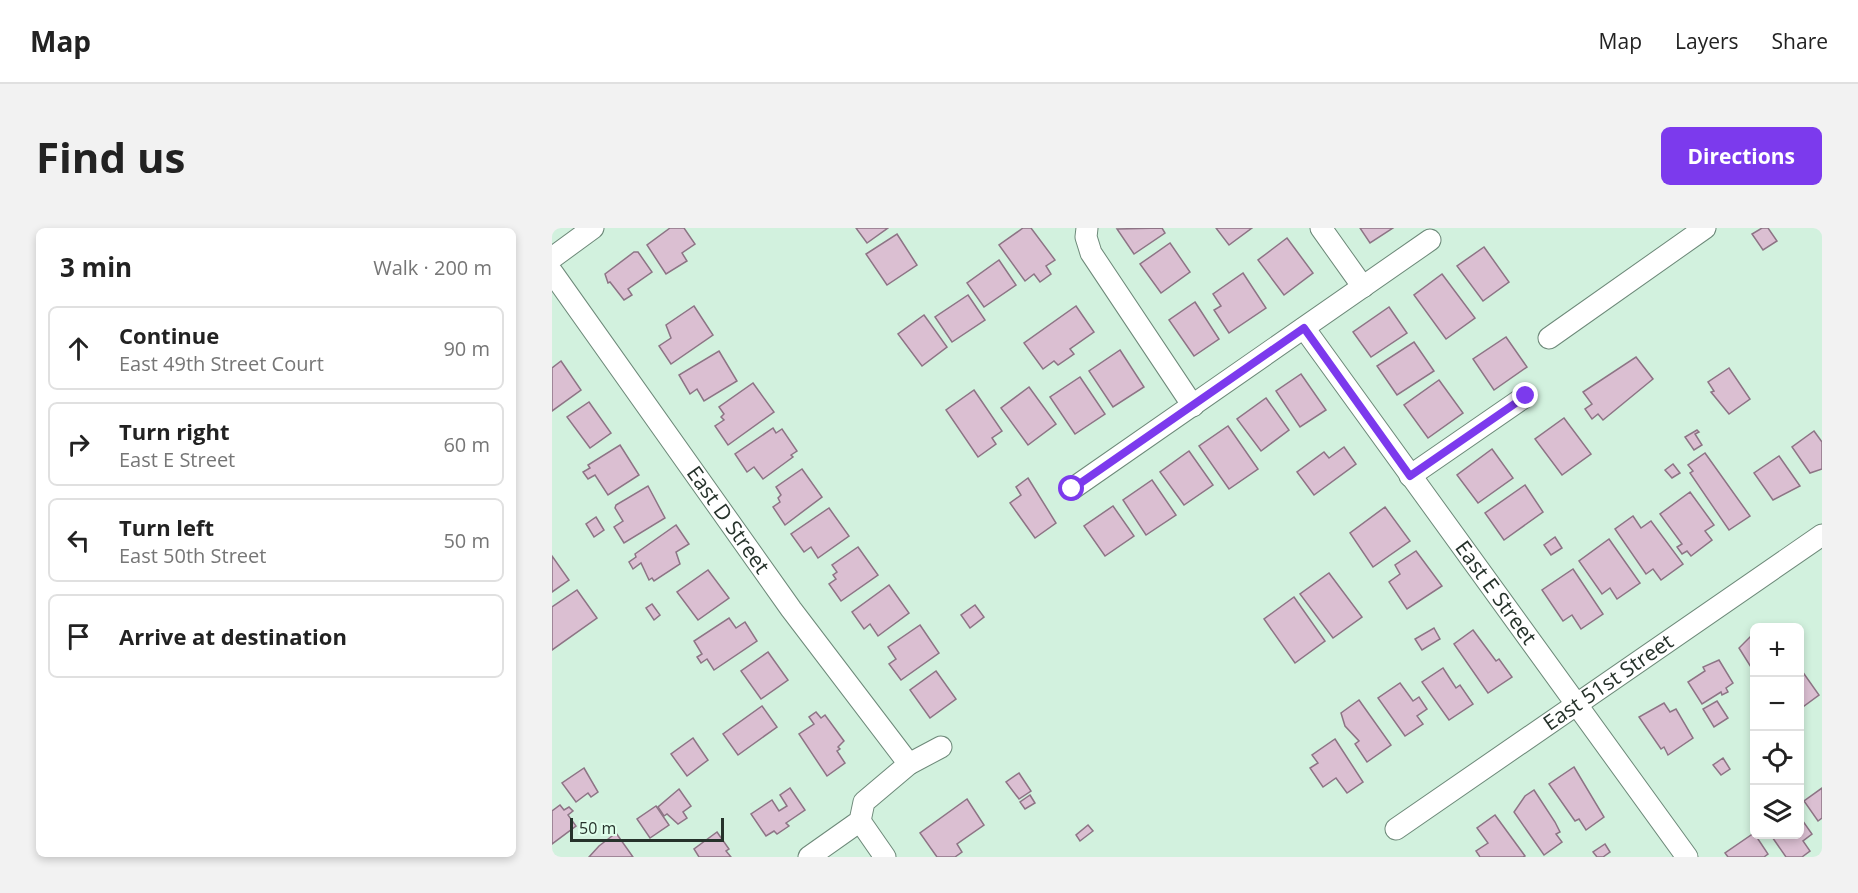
<!DOCTYPE html>
<html lang="en">
<head>
<meta charset="utf-8">
<style>
	body { margin:0; font-family:"Open Sans",sans-serif; background:#f2f2f2; color:#222 }
	.controls { position:absolute; right:18px; bottom:18px; display:grid; overflow:hidden; border-radius:9px; box-shadow:0 3px 9px #0003 }
	.controls button { width:54px; height:54px; display:grid; place-items:center; padding:0; border:0; border-bottom:2px solid #e0e0e0; background:#fff; color:#222; font:30px sans-serif }
	.scale { position:absolute; left:18px; bottom:15px; width:154px; box-sizing:border-box; padding-left:6px; border:3px solid #26322b; border-top:0; font-size:16px; line-height:21px; white-space:nowrap; color:#26322b; -webkit-text-stroke:4px #dffeeb; paint-order:stroke }
	.stop { position:absolute; width:18px; height:18px; margin:-14px; border:4px solid #7c3aed; border-radius:50%; background:#fff }
	.stop.end { background:#7c3aed; border-color:#fff; box-shadow:0 2px 6px #0008 }
	.list { margin:0; padding:0; list-style:none }
	h2 { display:flex; justify-content:space-between; align-items:center; height:78px; margin:0; padding:0 24px; font-size:26px }
	h2 small { font-size:20px; font-weight:400; color:#767676 }
	.list li { display:grid; grid-template-columns:39px 1fr auto; gap:18px; align-items:center; box-sizing:border-box; height:84px; margin:0 12px 12px; padding:0 12px; border:2px solid #e0e0e0; border-radius:9px }
	.list b { display:block; font-size:22px; white-space:nowrap }
	.list p { margin:0; font-size:20px; white-space:nowrap; color:#767676 }
	.list em { font-size:20px; font-style:normal; color:#767676 }
	.icon { flex:none; width:33px; height:33px; fill:none; stroke:currentColor; stroke-width:2; stroke-linecap:round; stroke-linejoin:round }
	.map { position:relative; flex:none; width:1270px; height:629px; overflow:hidden; border-radius:9px }
	header { display:flex; align-items:center; gap:36px; box-sizing:border-box; height:84px; padding:0 30px; background:#fff; border-bottom:2px solid #e0e0e0 }
	header strong { font-size:28px }
	nav { display:flex; gap:33px; margin-inline-start:auto; font-size:21px }
	.intro { display:flex; align-items:center; justify-content:space-between; box-sizing:border-box; height:144px; padding:0 36px }
	h1 { margin:0; font-size:42px }
	.button { padding:15px 27px; border-radius:9px; background:#7c3aed; color:#fff; font-size:21px; font-weight:700 }
	main { display:flex; gap:36px; padding:0 36px }
	aside { flex:1; background:#fff; border-radius:9px; box-shadow:0 3px 9px #0003 }
	.map>svg:first-child { display:block }
	.building { fill:#dbbfd2; stroke:#8d7485; stroke-width:1.5 }
	.lines { fill:none; stroke-linecap:round; stroke-linejoin:round }
	.minor-casing { stroke:#6d8979; stroke-width:23 }
	.minor { stroke:#fff; stroke-width:21 }
	.route { stroke:#7c3aed; stroke-width:8 }
	.labels { text-anchor:middle; stroke-width:4.5; stroke-linejoin:round; paint-order:stroke }
	.street-label { font-size:21px; fill:#26322b; stroke:#dffeeb }
</style>
</head>
<body>
<header>
<strong>Map</strong>
<nav><a>Map</a><a>Layers</a><a>Share</a></nav>
</header>
<div class="intro"><h1>Find us</h1><a class="button">Directions</a></div>
<main>
<aside>
<h2>3 min<small>Walk · 200 m</small></h2>
<ul class="list">
<li><svg class="icon" aria-label="ahead" viewBox="0 0 24 24"><path d="M12 20V5M6 11l6-6 6 6"/></svg><div><b>Continue</b><p>East 49th Street Court</p></div><em>90 m</em></li>
<li><svg class="icon" aria-label="right" viewBox="0 0 24 24"><path d="M7 20v-9h11M14 6l5 5-5 5"/></svg><div><b>Turn right</b><p>East E Street</p></div><em>60 m</em></li>
<li><svg class="icon" aria-label="left" viewBox="0 0 24 24"><path d="M17 20v-9H6M10 6l-5 5 5 5"/></svg><div><b>Turn left</b><p>East 50th Street</p></div><em>50 m</em></li>
<li><svg class="icon" aria-label="arrive" viewBox="0 0 24 24"><path d="M6 21V4h12l-3 4 3 4H6"/></svg><div><b>Arrive at destination</b></div></li>
</ul>
</aside>
<div class="map">
<svg width="1270" height="629" viewBox="0 0 1270 629">
	<rect width="100%" height="100%" fill="#d2f1de"/>
	<g class="building">
		<polygon points="118,0 132,0 143,16 130,25 135,33 114,46 95,17"/>
		<polygon points="304,0 336,0 315,15"/>
		<polygon points="471,0 479,0 503,32 494,38 499,46 488,54 482,46 473,53 447,17"/>
		<polygon points="610,0 613,5 582,26 565,1"/>
		<polygon points="664,0 700,0 677,17"/>
		<polygon points="808,0 841,0 818,15"/>
		<polygon points="1210,0 1216,0 1225,13 1211,22 1200,6"/>
		<polygon points="345,6 365,37 335,57 314,26"/>
		<polygon points="735,10 761,45 732,67 706,32"/>
		<polygon points="618,15 638,44 609,65 588,36"/>
		<polygon points="932,19 957,54 931,73 905,38"/>
		<polygon points="82,24 86,24 100,44 76,61 80,67 72,72 58,54 56,55 53,46"/>
		<polygon points="447,32 464,57 432,79 415,55"/>
		<polygon points="691,45 714,80 677,105 662,82 669,78 661,66"/>
		<polygon points="890,46 923,90 894,111 862,67"/>
		<polygon points="416,67 433,92 400,114 383,89"/>
		<polygon points="643,74 667,111 642,128 617,92"/>
		<polygon points="142,78 161,107 119,136 107,118 119,110 114,97"/>
		<polygon points="524,78 542,104 518,121 522,126 506,137 502,133 491,141 472,115"/>
		<polygon points="837,79 855,105 819,129 801,104"/>
		<polygon points="372,87 395,119 370,138 346,106"/>
		<polygon points="954,109 975,139 942,162 921,131"/>
		<polygon points="862,114 882,143 845,167 825,138"/>
		<polygon points="568,122 592,159 561,179 537,143"/>
		<polygon points="167,123 185,153 152,173 145,161 138,166 127,147"/>
		<polygon points="1084,129 1101,151 1051,192 1046,186 1040,191 1033,181 1040,176 1031,164"/>
		<polygon points="9,133 29,162 0,183 0,140"/>
		<polygon points="1177,140 1198,171 1177,186 1159,164 1162,163 1156,154"/>
		<polygon points="749,146 774,182 748,199 724,163"/>
		<polygon points="528,149 553,186 523,206 498,169"/>
		<polygon points="887,152 911,185 876,210 852,177"/>
		<polygon points="201,155 222,184 176,217 163,198 172,192 169,189 172,186 167,179"/>
		<polygon points="477,159 504,196 476,217 449,180"/>
		<polygon points="422,162 450,203 440,210 444,216 426,229 394,182"/>
		<polygon points="714,170 737,202 709,223 685,191"/>
		<polygon points="37,174 59,205 38,220 15,189"/>
		<polygon points="1012,190 1039,226 1010,247 983,211"/>
		<polygon points="676,198 706,241 677,261 647,218"/>
		<polygon points="221,200 224,205 230,201 245,223 239,227 241,229 211,251 202,239 195,244 183,226"/>
		<polygon points="1145,202 1147,204 1143,206 1150,217 1142,222 1133,209"/>
		<polygon points="1262,203 1270,214 1270,241 1258,245 1240,219"/>
		<polygon points="68,217 87,247 56,267 43,247 36,251 31,244 38,240 36,237"/>
		<polygon points="792,219 804,236 762,267 745,244 772,224 777,230"/>
		<polygon points="940,221 961,250 926,275 905,247"/>
		<polygon points="637,223 661,257 632,277 608,244"/>
		<polygon points="1153,225 1198,288 1177,302 1138,245 1141,243 1136,237"/>
		<polygon points="1227,228 1248,258 1221,272 1202,245"/>
		<polygon points="1121,236 1128,245 1120,250 1113,242"/>
		<polygon points="250,241 270,269 233,297 221,279 228,274 226,270 229,267 224,259"/>
		<polygon points="476,250 504,295 483,310 458,275 469,267 464,259"/>
		<polygon points="600,252 624,287 594,307 571,272"/>
		<polygon points="973,257 991,284 952,312 933,285"/>
		<polygon points="96,258 113,290 72,315 62,299 71,293 63,280 64,277"/>
		<polygon points="1138,264 1162,297 1153,303 1160,312 1139,328 1135,323 1130,326 1125,319 1130,316 1108,286"/>
		<polygon points="561,278 582,308 553,328 532,298"/>
		<polygon points="833,279 858,313 821,339 798,305"/>
		<polygon points="277,280 297,308 266,330 259,319 252,324 239,306"/>
		<polygon points="1081,288 1089,300 1099,293 1131,336 1109,352 1101,341 1094,346 1063,301"/>
		<polygon points="44,289 52,302 42,309 34,296"/>
		<polygon points="124,297 137,316 124,324 128,336 102,353 100,350 97,352 89,335 81,341 77,334 84,329 83,326"/>
		<polygon points="1003,309 1010,320 999,327 992,317"/>
		<polygon points="1057,311 1088,355 1065,371 1058,360 1050,366 1027,333"/>
		<polygon points="306,319 326,347 289,373 277,356 284,351 281,347 285,344 280,337"/>
		<polygon points="864,323 890,358 855,381 837,354 848,346 843,337"/>
		<polygon points="0,328 17,352 0,364"/>
		<polygon points="1021,341 1051,386 1029,401 1020,387 1011,393 990,362"/>
		<polygon points="156,342 177,370 146,392 125,364"/>
		<polygon points="777,345 810,389 781,410 748,366"/>
		<polygon points="337,357 357,385 326,408 318,396 312,401 300,384"/>
		<polygon points="25,362 45,390 0,422 0,379"/>
		<polygon points="742,369 773,413 743,435 712,391"/>
		<polygon points="100,376 108,387 102,392 94,380"/>
		<polygon points="423,377 432,389 418,400 409,387"/>
		<polygon points="177,390 184,400 193,394 205,413 162,442 155,431 149,435 145,429 150,426 142,413"/>
		<polygon points="368,397 387,425 349,452 337,436 344,431 336,419"/>
		<polygon points="882,400 888,411 870,422 863,411"/>
		<polygon points="921,402 944,433 947,431 960,449 936,465 902,416"/>
		<polygon points="1198,409 1200,411 1202,410 1202,444 1187,420"/>
		<polygon points="216,424 236,452 209,471 189,443"/>
		<polygon points="1167,432 1181,455 1174,460 1176,464 1170,467 1169,464 1150,476 1136,454 1153,443 1151,439"/>
		<polygon points="891,440 904,460 908,457 921,476 897,492 870,454"/>
		<polygon points="384,443 404,471 378,490 358,462"/>
		<polygon points="1250,443 1267,467 1248,481 1248,445"/>
		<polygon points="848,455 861,473 867,469 875,481 865,488 871,496 853,508 826,470"/>
		<polygon points="807,472 839,517 815,534 803,516 807,513 793,498 789,485"/>
		<polygon points="1165,473 1176,490 1162,499 1151,481"/>
		<polygon points="1112,475 1118,484 1124,481 1141,510 1116,527 1112,519 1109,521 1087,489"/>
		<polygon points="210,478 225,499 186,527 171,506"/>
		<polygon points="264,484 269,490 273,487 292,513 286,519 288,521 285,523 293,535 275,548 247,506 262,496 257,489"/>
		<polygon points="141,510 156,532 135,548 119,526"/>
		<polygon points="783,511 811,554 795,565 784,550 771,559 758,540 766,535 760,527"/>
		<polygon points="1171,530 1178,541 1169,547 1161,537"/>
		<polygon points="1022,539 1052,589 1034,602 1027,591 1023,593 997,556"/>
		<polygon points="32,540 46,564 39,569 36,565 24,574 10,555"/>
		<polygon points="467,545 479,563 467,571 454,554"/>
		<polygon points="238,560 253,582 234,595 237,598 225,606 222,603 214,608 199,586 220,572 227,583 235,578 228,567"/>
		<polygon points="1270,560 1270,590 1266,593 1252,573"/>
		<polygon points="127,561 139,578 131,584 135,590 126,596 115,586 112,588 106,579"/>
		<polygon points="982,562 1003,594 1008,604 1004,606 1010,614 992,627 962,584 973,568"/>
		<polygon points="478,567 483,575 473,581 468,574"/>
		<polygon points="415,571 432,597 405,616 410,624 403,629 385,629 368,605"/>
		<polygon points="8,577 12,582 17,579 21,583 16,587 24,598 0,616 0,583"/>
		<polygon points="104,578 117,597 98,610 85,591"/>
		<polygon points="943,587 973,628 971,629 928,629 924,623 936,615 925,600"/>
		<polygon points="1248,589 1260,606 1251,613 1258,623 1250,629 1234,629 1218,606 1248,606"/>
		<polygon points="536,597 541,603 528,613 524,607"/>
		<polygon points="165,604 177,621 174,623 179,629 147,629 142,621"/>
		<polygon points="64,605 81,629 37,629 47,618"/>
		<polygon points="1202,605 1216,626 1212,629 1176,629 1173,625"/>
		<polygon points="1053,616 1058,624 1051,629 1045,629 1041,624"/>
	</g>
	<g class="lines">
		<defs>
			<g id="minor">
				<polyline points="535,0 534,9 539,25 641,178"/>
				<polyline points="769,0 811,59"/>
				<polyline points="0,30 41,0"/>
				<path id="s1" d="M 0,44 L 239,381 L 357,536"/>
				<path id="s2" d="M 752,100 L 1135,629"/>
				<polyline points="997,110 1153,0"/>
				<polyline points="858,248 974,168"/>
				<polyline points="520,261 878,12"/>
				<polyline points="308,593 333,629"/>
				<path id="s3" d="M 844,601 L 1270,307"/>
				<polyline points="257,629 308,593 312,574 357,536 389,519"/>
			</g>
		</defs>
		<use href="#minor" class="minor-casing"/>
		<use href="#minor" class="minor"/>
	</g>
	<g class="lines">
		<polyline class="route" points="520,261 752,100 858,248 974,168"/>
	</g>
	<g class="labels">
		<g class="street-label">
			<text dy="7" stroke="none"><textPath href="#s1" startOffset="304">East D Street</textPath></text>
			<text dy="7" stroke="none"><textPath href="#s2" startOffset="327">East E Street</textPath></text>
			<text dy="7" stroke="none"><textPath href="#s3" startOffset="258">East 51st Street</textPath></text>
		</g>
	</g>
</svg>
<div class="controls">
<button>+</button>
<button>−</button>
<button><svg class="icon" aria-label="locate" viewBox="0 0 24 24"><circle cx="12" cy="12" r="6"/><path d="M12 2v4M12 18v4M2 12h4M18 12h4"/></svg></button>
<button><svg class="icon" aria-label="layers" viewBox="0 0 24 24"><path d="M12 4l9 5-9 5-9-5zM3 14l9 5 9-5"/></svg></button>
</div>
<div class="scale">50 m</div>
<div class="stop" style="left:520px;top:261px"></div>
<div class="stop end" style="left:974px;top:168px"></div>
</div>
</main>
</body>
</html>
